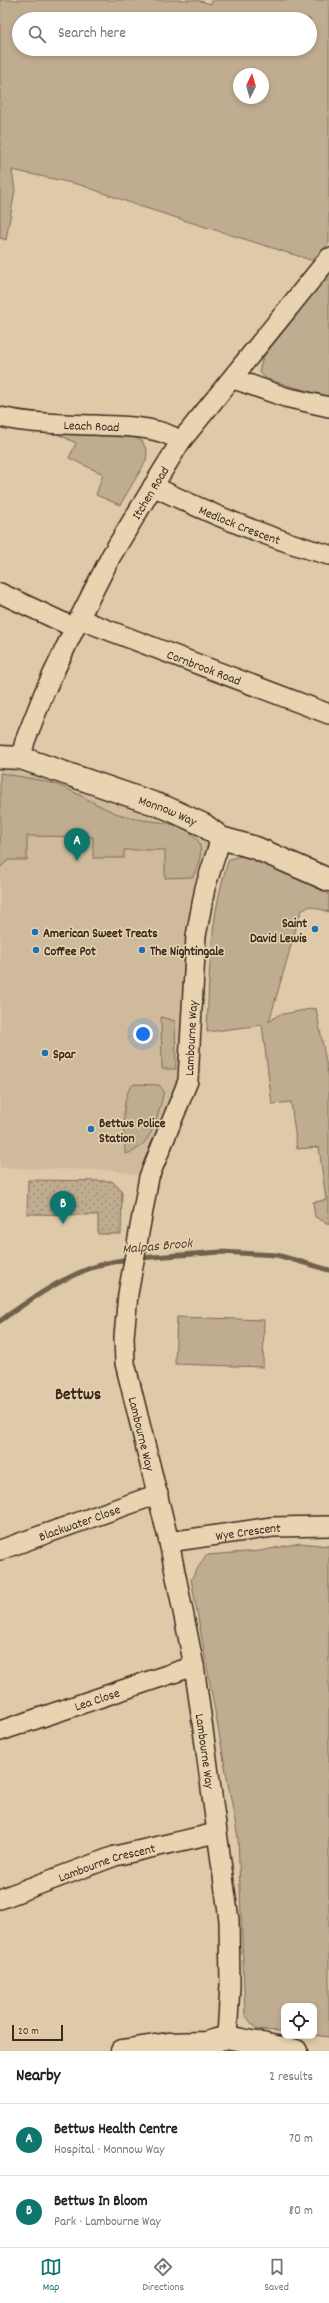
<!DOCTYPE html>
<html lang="en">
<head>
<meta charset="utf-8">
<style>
	body { margin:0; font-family:Dekko,sans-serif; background:#f6f6f6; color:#202124 }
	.controls { position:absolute; right:12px; bottom:12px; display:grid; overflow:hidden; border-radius:8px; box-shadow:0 2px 6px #0003 }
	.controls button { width:36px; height:36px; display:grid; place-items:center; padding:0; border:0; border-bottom:1px solid #e0e0e0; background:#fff; color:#202124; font:20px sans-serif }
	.compass { position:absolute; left:233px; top:68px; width:36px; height:36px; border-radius:50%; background:#fff; box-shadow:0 2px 6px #0003; rotate:5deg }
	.scale { position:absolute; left:12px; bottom:10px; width:51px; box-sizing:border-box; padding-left:4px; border:2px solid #3b2a1e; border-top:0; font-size:11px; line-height:14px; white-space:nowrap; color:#3b2a1e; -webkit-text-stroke:3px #e9d4b2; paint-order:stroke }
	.you { position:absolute; left:143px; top:1034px; width:14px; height:14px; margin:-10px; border:3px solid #fff; border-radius:50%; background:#1a73e8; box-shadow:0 0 0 6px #1a73e833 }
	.badge { display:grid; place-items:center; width:26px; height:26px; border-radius:50%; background:#0f766e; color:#fff; font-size:13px; font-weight:700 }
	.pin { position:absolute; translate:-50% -33px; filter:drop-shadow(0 1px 2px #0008) }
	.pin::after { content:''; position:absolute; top:21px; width:14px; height:12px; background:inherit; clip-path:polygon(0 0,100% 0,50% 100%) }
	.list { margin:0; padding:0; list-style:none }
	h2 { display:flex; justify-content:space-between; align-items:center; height:52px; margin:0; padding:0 16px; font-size:17px }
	h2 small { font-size:13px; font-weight:400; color:#757577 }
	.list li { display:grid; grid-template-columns:26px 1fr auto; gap:12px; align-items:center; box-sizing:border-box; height:72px; padding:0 16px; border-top:1px solid #e0e0e0 }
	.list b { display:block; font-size:15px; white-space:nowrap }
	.list p { margin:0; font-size:13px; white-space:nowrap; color:#757577 }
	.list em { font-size:13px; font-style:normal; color:#757577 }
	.icon { flex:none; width:22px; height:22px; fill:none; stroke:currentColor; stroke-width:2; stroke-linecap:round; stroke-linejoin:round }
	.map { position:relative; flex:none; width:329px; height:2051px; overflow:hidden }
	.search { position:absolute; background:#fff; box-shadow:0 2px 6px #0003; left:12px; right:12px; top:12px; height:44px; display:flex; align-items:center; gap:10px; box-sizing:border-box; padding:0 14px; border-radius:22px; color:#757577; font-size:15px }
	.sheet { height:196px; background:#fff }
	nav { display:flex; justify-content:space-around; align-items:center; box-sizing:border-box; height:56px; border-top:1px solid #e0e0e0; background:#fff; font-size:11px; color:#757577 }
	nav a { display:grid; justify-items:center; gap:2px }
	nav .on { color:#0f766e }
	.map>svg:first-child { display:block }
	.built { fill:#cfbb9c }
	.grass { fill:#c0ac90; stroke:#7e6b57; fill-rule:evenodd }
	.park { fill:url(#park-dots); stroke:#7e6b57 }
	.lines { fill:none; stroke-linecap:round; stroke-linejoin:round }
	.stream { stroke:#72604d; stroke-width:5 }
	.street-casing { stroke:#3b2a1e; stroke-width:22 }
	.secondary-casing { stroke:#3b2a1e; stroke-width:25 }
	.street { stroke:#e9d4b2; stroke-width:19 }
	.secondary { stroke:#e9d4b2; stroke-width:22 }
	.poi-dot { fill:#1f6fb2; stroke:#e9d4b2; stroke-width:1.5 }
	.labels { text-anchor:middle; stroke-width:3; stroke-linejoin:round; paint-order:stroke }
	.street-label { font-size:13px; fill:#3b2a1e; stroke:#e9d4b2 }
	.poi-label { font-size:13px; font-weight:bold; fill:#3b2a1e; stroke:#e9d4b2; text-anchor:start }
	.water-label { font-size:14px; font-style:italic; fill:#524032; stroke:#e9d4b2 }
	.district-label { font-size:17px; font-weight:bold; fill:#3b2a1e; stroke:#e9d4b2 }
</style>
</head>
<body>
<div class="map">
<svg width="329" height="2051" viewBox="0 0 329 2051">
	<defs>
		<pattern id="park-dots" width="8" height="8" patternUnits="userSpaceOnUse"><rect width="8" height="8" fill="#c0ac90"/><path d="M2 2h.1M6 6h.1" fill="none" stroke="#9d8c75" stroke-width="1.8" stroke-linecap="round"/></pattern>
	</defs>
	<rect width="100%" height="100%" fill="#decaa9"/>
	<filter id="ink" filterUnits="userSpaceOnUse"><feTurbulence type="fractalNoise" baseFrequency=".025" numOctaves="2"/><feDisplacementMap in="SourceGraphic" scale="8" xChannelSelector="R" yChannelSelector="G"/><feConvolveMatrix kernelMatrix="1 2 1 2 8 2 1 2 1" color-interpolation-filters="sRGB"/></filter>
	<g filter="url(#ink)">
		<polygon class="built" points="8,758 204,825 214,855 188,1081 149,1177 111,1170 0,1168 0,769"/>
		<g class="grass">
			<path d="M 0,0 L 197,0 L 211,4 L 212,0 L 329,0 L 329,243 L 314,261 L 139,206 L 81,185 L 12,170 L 15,190 L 6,240 L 0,238 ZM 19,19 L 310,19 L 310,49 L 19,49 ZM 239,74 L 263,74 L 263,98 L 239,98 Z"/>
			<polygon points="329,274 329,397 266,379 259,371 263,357"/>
			<polygon points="47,429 129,435 142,441 147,451 146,461 120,505 96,495 103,474 69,458 76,443"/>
			<path d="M 0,773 C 20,777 48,780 65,788 C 88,798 108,813 132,818 C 153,823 180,820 195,837 C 206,848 198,865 193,877 L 165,878 L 165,850 L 124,850 L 124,858 L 93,858 L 93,837 L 27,836 L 27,860 L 8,860 L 0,868 Z"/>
			<path d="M 241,856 L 262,861 L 329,894 L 329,912 L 310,906 L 301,911 L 269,1022 L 278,1015 L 316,1008 L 329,1078 L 329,1224 L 315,1217 L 313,1202 L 326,1200 L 319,1147 L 297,1149 L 291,1102 L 272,1104 L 262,1025 L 207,1032 C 209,974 210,914 229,859 Z"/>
			<polygon points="161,1017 175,1021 176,1069 162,1069"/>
			<path d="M 134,1084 L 159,1085 L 164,1091 C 158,1115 152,1149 125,1154 C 125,1137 119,1094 134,1084 Z"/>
			<polygon points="177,1317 264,1320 263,1367 175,1364"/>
			<polygon points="300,1543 329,1546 329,2037 314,2035 314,2006 284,2006 284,2031 257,2030 245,2015 238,1838 191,1579 206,1555 260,1551"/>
		</g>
		<polygon class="park" points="28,1180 112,1181 122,1191 121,1234 98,1234 98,1215 27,1214"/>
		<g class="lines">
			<g class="stream">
				<polyline points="139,1258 221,1252 277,1255 329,1270"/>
				<path d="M 0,1321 C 39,1293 82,1263 131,1259"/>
			</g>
			<defs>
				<g id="street">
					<polyline points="234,379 285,397 329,407"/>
					<path id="s1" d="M 0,417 C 31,424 63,424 95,425 C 125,427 155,425 181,441"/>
					<path id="s2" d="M 153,486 C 210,514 268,538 329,555"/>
					<polyline points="0,593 75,628"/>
					<path id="s3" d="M 79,619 L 329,714"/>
					<path id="s4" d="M 21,758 L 25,741 L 44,693 L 79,619 L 111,556 L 160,475 L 181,441 L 329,258"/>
					<path id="s5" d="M 221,838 L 205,888 L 196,936 L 188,1081 L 149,1177 L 128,1294 L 124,1337 L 125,1363 L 169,1542 L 194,1666 L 201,1715 L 229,1920 L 230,1985 L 227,2037"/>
					<path id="s6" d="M 169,1542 L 272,1527 L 329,1526"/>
					<path id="s7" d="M 0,1550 L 158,1494"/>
					<path id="s8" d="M 0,1731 L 194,1666"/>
					<path id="s9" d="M 0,1899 L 115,1856 L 216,1833"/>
				</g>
				<g id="secondary">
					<path id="s10" d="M 0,757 L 21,758 L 167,808 L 204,825 L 221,838 L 256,848 L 329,880"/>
					<polyline points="122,2051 168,2044 206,2043 227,2037 296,2051"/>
				</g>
			</defs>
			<use href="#street" class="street-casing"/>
			<use href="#secondary" class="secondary-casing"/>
			<use href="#street" class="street"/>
			<use href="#secondary" class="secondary"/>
		</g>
	</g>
	<g class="poi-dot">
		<circle cx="315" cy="929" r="4"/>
		<circle cx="35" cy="932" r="4"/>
		<circle cx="36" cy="950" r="4"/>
		<circle cx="142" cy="950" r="4"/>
		<circle cx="45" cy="1053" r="4"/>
		<circle cx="91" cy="1129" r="4"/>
	</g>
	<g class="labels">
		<g class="street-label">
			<text dy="5" stroke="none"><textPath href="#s1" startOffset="92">Leach Road</textPath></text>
			<text dy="5" stroke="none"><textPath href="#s4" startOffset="296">Itchen Road</textPath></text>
			<text dy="5" stroke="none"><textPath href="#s2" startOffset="95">Medlock Crescent</textPath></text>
			<text dy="5" stroke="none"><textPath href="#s3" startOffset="134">Cornbrook Road</textPath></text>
			<text dy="5" stroke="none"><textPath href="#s10" startOffset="177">Monnow Way</textPath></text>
			<text transform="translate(190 1038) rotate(-87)" y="5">Lambourne Way</text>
			<text dy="5" stroke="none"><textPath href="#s5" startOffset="611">Lambourne Way</textPath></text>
			<text dy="5" stroke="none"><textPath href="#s7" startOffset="84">Blackwater Close</textPath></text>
			<text dy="5" stroke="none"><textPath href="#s6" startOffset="80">Wye Crescent</textPath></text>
			<text dy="5" stroke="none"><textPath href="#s8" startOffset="102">Lea Close</textPath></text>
			<text dy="5" stroke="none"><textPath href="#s5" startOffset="935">Lambourne Way</textPath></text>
			<text dy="5" stroke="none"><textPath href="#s9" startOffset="113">Lambourne Crescent</textPath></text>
		</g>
		<g class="poi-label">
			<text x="307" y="927" text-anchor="end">Saint<tspan x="307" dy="15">David Lewis</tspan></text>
			<text x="43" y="937">American Sweet Treats</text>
			<text x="44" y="955">Coffee Pot</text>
			<text x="150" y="955">The Nightingale</text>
			<text x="53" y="1058">Spar</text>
			<text x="99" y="1127">Bettws Police<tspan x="99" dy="15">Station</tspan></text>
		</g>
		<g class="water-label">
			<text transform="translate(157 1245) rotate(-5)" y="5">Malpas Brook</text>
		</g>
		<g class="district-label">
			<text x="78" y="1399">Bettws</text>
		</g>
	</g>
</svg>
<div class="controls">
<button><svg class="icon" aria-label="locate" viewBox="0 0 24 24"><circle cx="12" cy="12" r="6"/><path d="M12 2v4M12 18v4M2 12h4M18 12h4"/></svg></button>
</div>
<svg class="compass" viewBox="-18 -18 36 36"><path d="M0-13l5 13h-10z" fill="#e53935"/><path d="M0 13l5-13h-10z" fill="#757577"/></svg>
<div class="scale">20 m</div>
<div class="you"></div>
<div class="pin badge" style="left:77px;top:861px">A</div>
<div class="pin badge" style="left:63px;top:1224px">B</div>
<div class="search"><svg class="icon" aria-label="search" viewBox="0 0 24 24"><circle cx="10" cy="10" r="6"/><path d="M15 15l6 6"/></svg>Search here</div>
</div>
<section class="sheet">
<h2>Nearby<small>2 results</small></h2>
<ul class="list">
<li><span class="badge">A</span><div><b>Bettws Health Centre</b><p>Hospital · Monnow Way</p></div><em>70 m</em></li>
<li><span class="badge">B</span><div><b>Bettws In Bloom</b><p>Park · Lambourne Way</p></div><em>80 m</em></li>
</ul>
</section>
<nav>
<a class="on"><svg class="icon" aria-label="map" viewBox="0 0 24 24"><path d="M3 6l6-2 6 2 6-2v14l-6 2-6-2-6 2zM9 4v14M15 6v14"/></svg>Map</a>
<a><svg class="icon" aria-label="directions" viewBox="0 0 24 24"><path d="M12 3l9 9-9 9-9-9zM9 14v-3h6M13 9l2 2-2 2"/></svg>Directions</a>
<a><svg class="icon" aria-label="saved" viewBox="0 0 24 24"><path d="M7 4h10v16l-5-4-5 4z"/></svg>Saved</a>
</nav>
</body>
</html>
